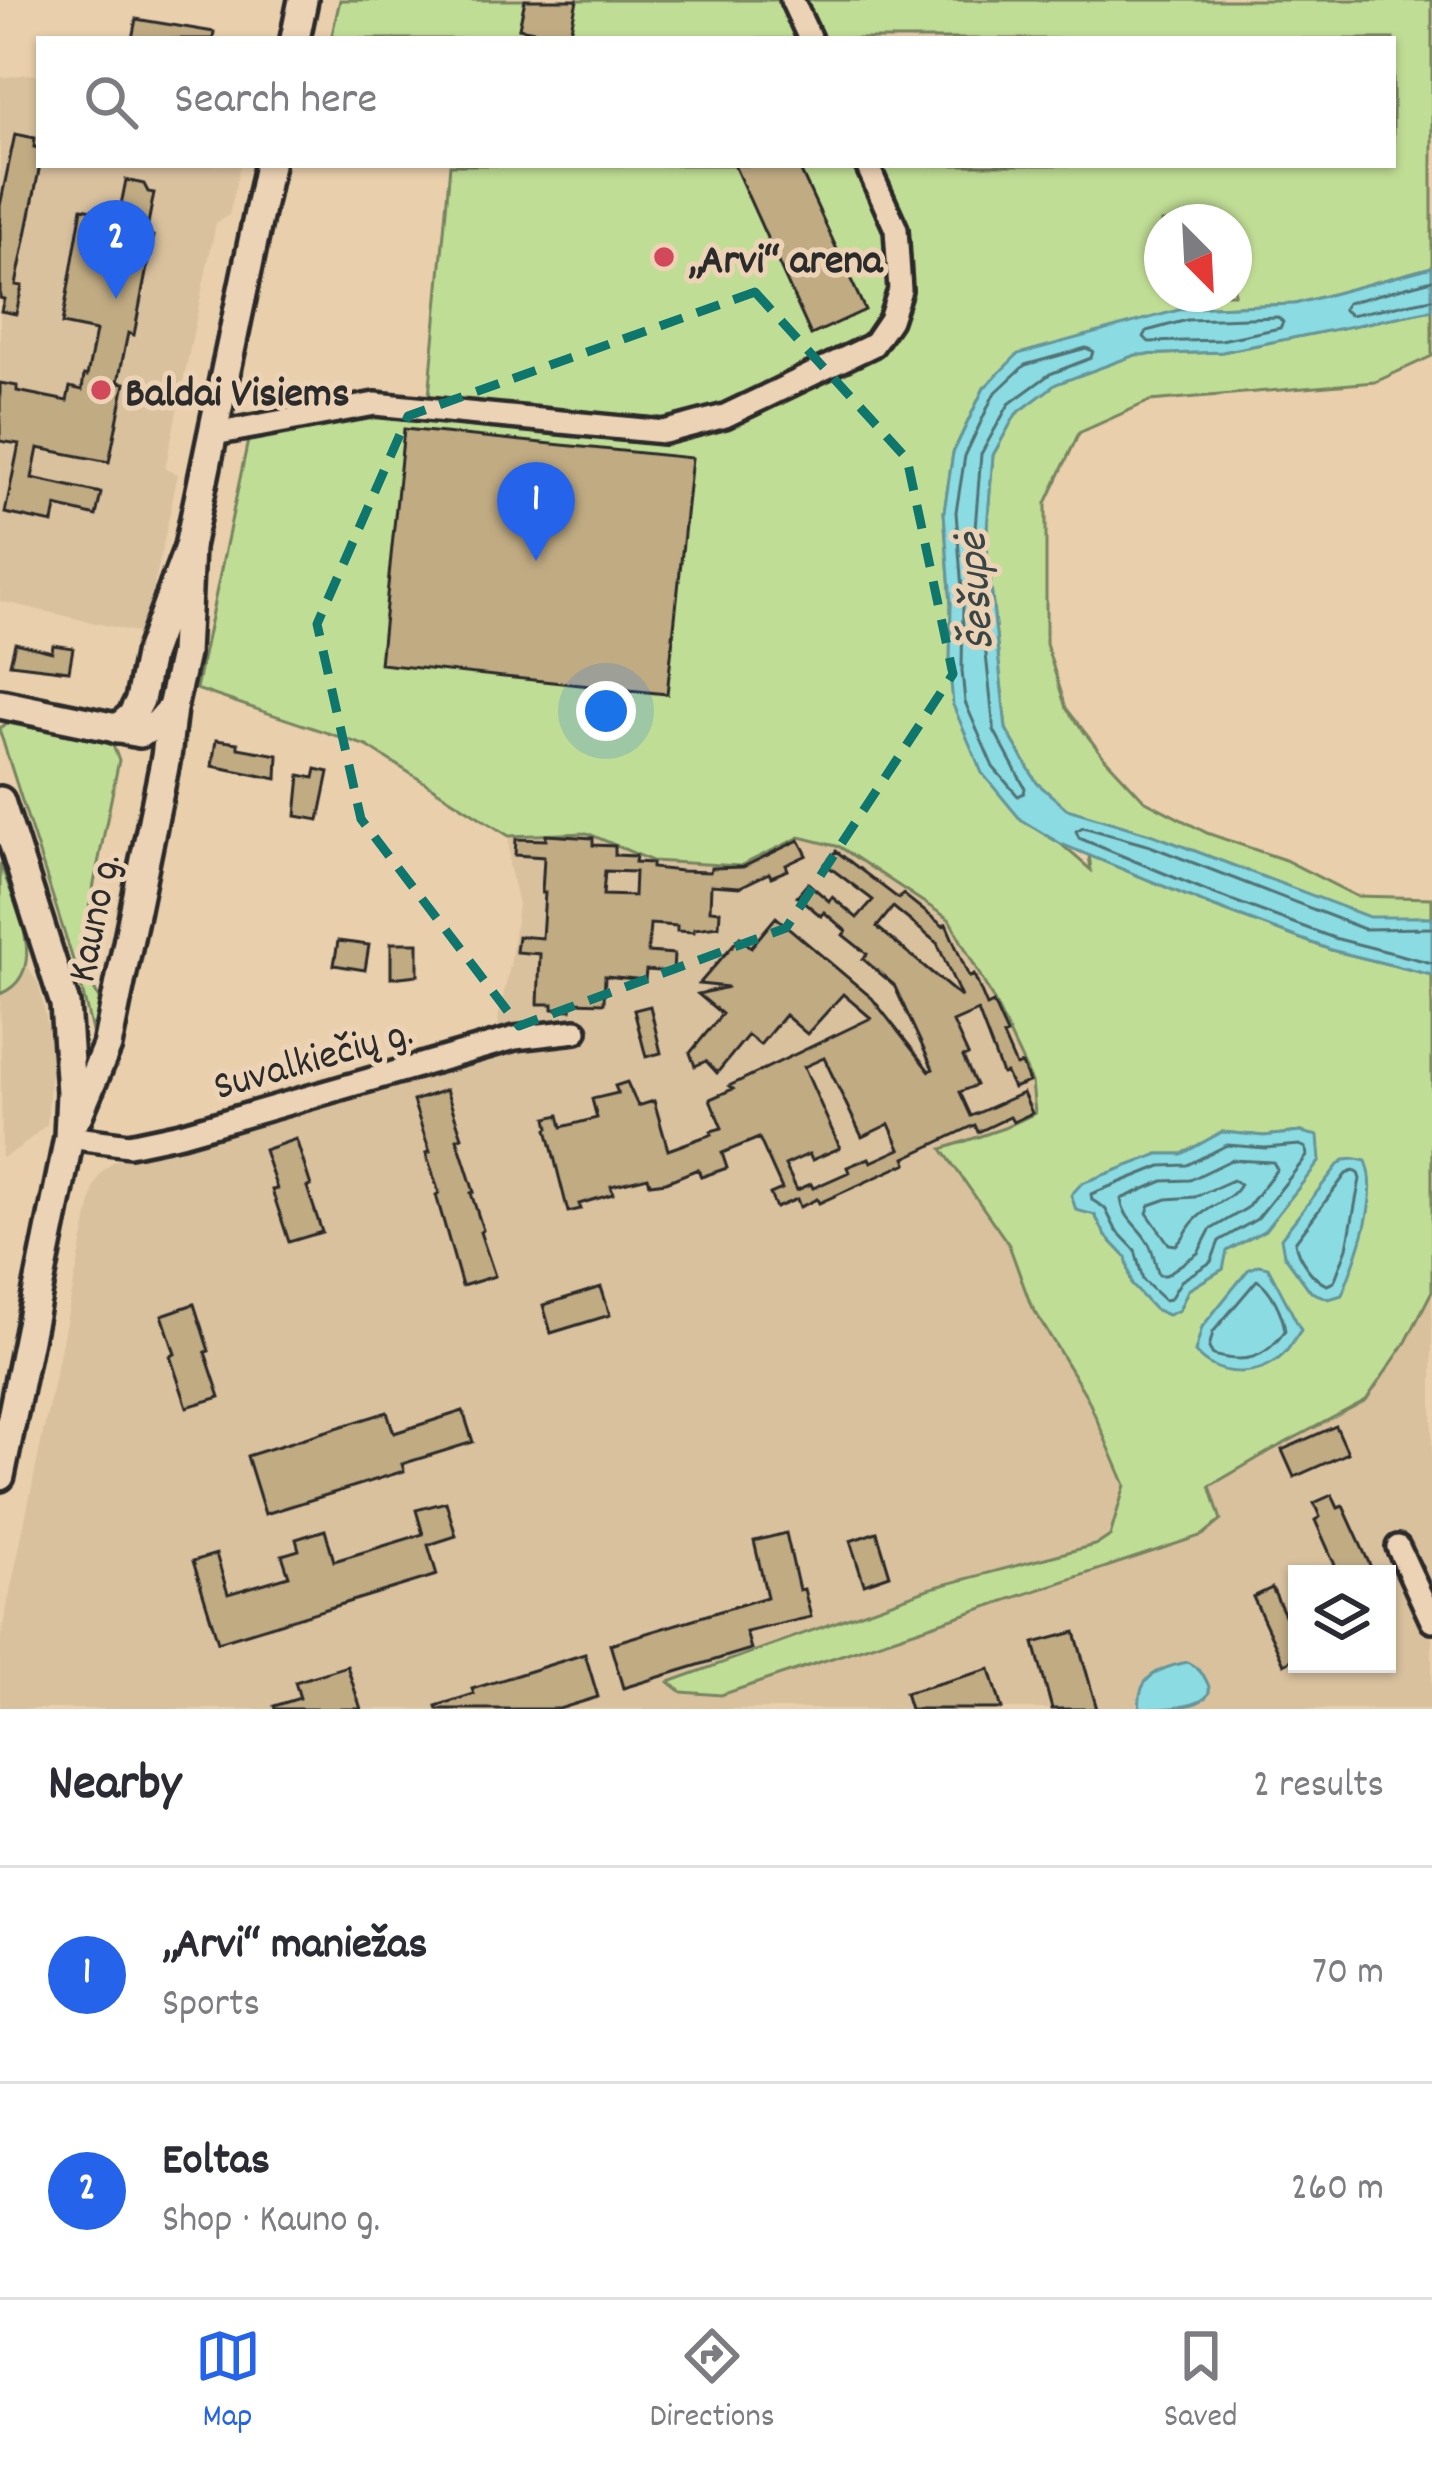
<!DOCTYPE html>
<html lang="en">
<head>
<meta charset="utf-8">
<style>
	body { margin:0; font-family:Dekko,sans-serif; background:#f7f7f7; color:#2b2b33 }
	.controls { position:absolute; right:36px; bottom:36px; display:grid; overflow:hidden; border-radius:0px; box-shadow:0 3px 9px #0004 }
	.controls button { width:108px; height:108px; display:grid; place-items:center; padding:0; border:0; border-bottom:3px solid #e1e1e2; background:#fff; color:#2b2b33; font:60px sans-serif }
	.compass { position:absolute; left:1144px; top:204px; width:108px; height:108px; border-radius:50%; background:#fff; box-shadow:0 3px 9px #0004; rotate:156deg }
	.you { position:absolute; left:606px; top:711px; width:42px; height:42px; margin:-30px; border:9px solid #fff; border-radius:50%; background:#1a73e8; box-shadow:0 0 0 18px #1a73e833 }
	.badge { display:grid; place-items:center; width:78px; height:78px; border-radius:50%; background:#2563eb; color:#fff; font-size:39px; font-weight:700 }
	.pin { position:absolute; translate:-50% -99px; filter:drop-shadow(0 3px 6px #0008) }
	.pin::after { content:''; position:absolute; top:63px; width:42px; height:36px; background:inherit; clip-path:polygon(0 0,100% 0,50% 100%) }
	.list { margin:0; padding:0; list-style:none }
	h2 { display:flex; justify-content:space-between; align-items:center; height:156px; margin:0; padding:0 48px; font-size:51px }
	h2 small { font-size:39px; font-weight:400; color:#7c7c81 }
	.list li { display:grid; grid-template-columns:78px 1fr auto; gap:36px; align-items:center; box-sizing:border-box; height:216px; padding:0 48px; border-top:3px solid #e1e1e2 }
	.list b { display:block; font-size:45px; white-space:nowrap }
	.list p { margin:0; font-size:39px; white-space:nowrap; color:#7c7c81 }
	.list em { font-size:39px; font-style:normal; color:#7c7c81 }
	.icon { flex:none; width:66px; height:66px; fill:none; stroke:currentColor; stroke-width:2; stroke-linecap:round; stroke-linejoin:round }
	.map { position:relative; flex:none; width:1432px; height:1709px; overflow:hidden }
	.search { position:absolute; background:#fff; box-shadow:0 3px 9px #0004; left:36px; right:36px; top:36px; height:132px; display:flex; align-items:center; gap:30px; box-sizing:border-box; padding:0 42px; border-radius:0px; color:#7c7c81; font-size:45px }
	.sheet { height:588px; background:#fff }
	nav { display:flex; justify-content:space-around; align-items:center; box-sizing:border-box; height:168px; border-top:3px solid #e1e1e2; background:#fff; font-size:33px; color:#7c7c81 }
	nav a { display:grid; justify-items:center; gap:6px }
	nav .on { color:#2563eb }
	.map>svg:first-child { display:block }
	.built { fill:#d9c19e; fill-rule:evenodd }
	.green { fill:#c0dd95; stroke:#768460; stroke-width:3; fill-rule:evenodd }
	.water { fill:#8bdce2; stroke:#659599; stroke-width:3 }
	.lines { fill:none; stroke-linecap:round; stroke-linejoin:round }
	.shore { stroke:#517274; stroke-width:3 }
	.building { fill:#c0ab83; stroke:#2b2b2b; stroke-width:3; fill-rule:evenodd }
	.minor-casing { stroke:#2b2b2b; stroke-width:30 }
	.major-casing { stroke:#2b2b2b; stroke-width:36 }
	.minor { stroke:#edd3b5; stroke-width:21 }
	.major { stroke:#edd3b5; stroke-width:27 }
	.marked { fill:none; stroke:#0f766e; stroke-width:9; stroke-dasharray:24 15; stroke-linejoin:round }
	.poi-dot { fill:#d1495b; stroke:#edd3b5; stroke-width:4.5 }
	.labels { text-anchor:middle; stroke-width:10; stroke-linejoin:round; paint-order:stroke }
	.poi-label { font-size:42px; font-weight:bold; fill:#2b2b2b; stroke:#edd3b5; text-anchor:start }
	.street-label { font-size:42px; fill:#2b2b2b; stroke:#edd3b5 }
	.water-label { font-size:45px; font-style:italic; fill:#394646; stroke:#edd3b5 }
</style>
</head>
<body>
<div class="map">
<svg width="1432" height="1709" viewBox="0 0 1432 1709">
	<rect width="100%" height="100%" fill="#e9cfac"/>
	<filter id="ink" filterUnits="userSpaceOnUse"><feTurbulence type="fractalNoise" baseFrequency=".00833" numOctaves="2"/><feDisplacementMap in="SourceGraphic" scale="24" xChannelSelector="R" yChannelSelector="G"/><feConvolveMatrix kernelMatrix="1 2 1 2 8 2 1 2 1" color-interpolation-filters="sRGB"/></filter>
	<g filter="url(#ink)">
		<g class="built">
			<polygon points="28,74 39,76 39,165 240,165 229,215 216,223 165,469 178,474 144,634 0,601 0,78"/>
			<path d="M 587,833 L 652,861 L 739,866 L 800,837 L 840,847 L 949,919 L 993,999 L 1032,1082 L 1035,1114 L 1004,1128 L 943,1149 L 1009,1245 L 1030,1303 L 1087,1397 L 1125,1485 L 1110,1536 L 1098,1544 L 928,1589 L 721,1695 L 1203,1535 L 1209,1486 L 1270,1451 L 1406,1342 L 1432,1291 L 1432,1709 L 0,1709 L 0,1641 L 94,1187 L 101,1173 L 113,1162 L 130,1156 L 129,1145 L 501,1042 L 498,1019 L 510,966 L 518,904 L 509,865 L 509,836 ZM 1297,1574 L 1387,1574 L 1387,1664 L 1297,1664 Z"/>
			<polygon points="27,965 39,985 49,1032 51,1072 47,1124 21,1147 2,1158 0,994 14,987"/>
		</g>
		<g class="green">
			<path d="M 340,0 L 525,0 L 519,28 L 568,38 L 577,0 L 1432,0 L 1432,267 L 1295,304 L 1186,308 L 984,388 L 953,453 L 944,512 L 951,604 L 950,671 L 1021,820 L 1061,844 L 1091,870 L 1089,855 L 1207,904 L 1331,950 L 1432,975 L 1432,1291 L 1406,1342 L 1366,1400 L 1270,1451 L 1210,1486 L 1221,1520 L 1203,1535 L 721,1695 L 682,1692 L 669,1682 L 928,1589 L 1098,1544 L 1110,1536 L 1125,1485 L 1087,1397 L 1030,1303 L 1009,1245 L 942,1149 L 1004,1128 L 1035,1113 L 1032,1082 L 993,999 L 949,919 L 840,847 L 800,837 L 740,866 L 652,861 L 587,833 L 509,836 L 367,746 L 196,689 L 251,426 L 428,408 L 450,165 L 1393,165 L 1393,39 L 331,39 ZM 1162,222 L 1234,222 L 1234,294 L 1162,294 ZM 1222,1132 L 1264,1136 L 1301,1132 L 1265,1230 L 1226,1251 L 1223,1269 L 1188,1290 L 1179,1310 L 1132,1285 L 1126,1257 L 1106,1236 L 1095,1215 L 1158,1154 L 1182,1154 Z"/>
			<polygon points="1432,310 1432,356 1375,382 1150,401 1079,433 1046,503 1046,644 1066,708 1103,756 1144,800 1207,833 1285,860 1356,896 1432,898 1432,917 1369,918 1153,835 1067,810 1037,783 1006,729 986,540 993,455 1016,414 1055,384 1135,355 1222,352"/>
			<polygon points="7,723 105,742 113,746 119,760 79,958 101,1003 95,1044 81,985 0,732 0,728"/>
			<path d="M 0,863 C 13,901 53,972 0,994 Z"/>
		</g>
		<g class="water">
			<polygon points="1432,267 1432,310 1222,352 1135,355 1056,384 1016,414 993,455 986,540 1006,729 1037,783 1067,809 1153,835 1369,917 1432,917 1432,975 1331,950 1207,904 1061,844 1021,820 982,773 953,705 950,671 951,604 944,512 953,453 984,388 1018,354 1186,308 1295,304"/>
			<polygon points="1222,1132 1264,1136 1301,1132 1318,1136 1320,1161 1265,1230 1227,1251 1223,1269 1188,1290 1179,1310 1168,1315 1154,1309 1132,1285 1126,1257 1106,1236 1095,1215 1076,1210 1071,1195 1082,1183 1159,1154 1182,1154"/>
			<path d="M 1356,1159 L 1366,1161 C 1381,1196 1356,1259 1342,1295 L 1329,1299 L 1311,1292 L 1284,1255 L 1281,1238 L 1338,1165 L 1344,1160 Z"/>
			<path d="M 1258,1265 L 1268,1267 L 1301,1330 C 1295,1338 1290,1348 1283,1355 C 1259,1378 1216,1378 1195,1352 L 1202,1327 L 1248,1270 Z"/>
			<path d="M 1187,1662 C 1196,1667 1203,1672 1207,1682 C 1222,1709 1159,1709 1140,1709 C 1136,1677 1159,1668 1187,1662 Z"/>
		</g>
		<g class="lines">
			<g class="shore">
				<polyline points="1432,280 1347,303 1343,309 1350,315 1432,299"/>
				<polygon points="1278,317 1283,322 1280,328 1221,340 1149,342 1144,337 1147,331 1187,320"/>
				<polygon points="1086,348 1093,351 1091,358 1050,374 1009,404 981,454 974,541 994,730 1025,788 1024,793 1018,796 993,767 965,702 962,671 963,603 956,512 965,456 994,394 1025,365"/>
				<polyline points="1432,928 1364,929 1150,846 1083,827 1076,831 1079,838 1212,893 1334,938 1432,963"/>
				<polygon points="1227,1145 1265,1148 1300,1145 1306,1148 1307,1156 1257,1219 1219,1241 1211,1262 1181,1281 1170,1299 1164,1300 1143,1280 1135,1250 1116,1230 1105,1208 1092,1200 1091,1194 1161,1166 1187,1165"/>
				<path d="M 1231,1160 L 1273,1162 L 1277,1169 L 1247,1208 L 1210,1230 L 1198,1253 L 1166,1275 L 1159,1275 C 1155,1265 1154,1253 1149,1244 C 1139,1225 1125,1222 1121,1199 L 1163,1181 L 1190,1180 Z"/>
				<path d="M 1353,1171 L 1358,1173 L 1360,1179 L 1347,1248 L 1334,1282 L 1327,1285 C 1313,1280 1297,1257 1295,1242 L 1346,1174 Z"/>
				<path d="M 1233,1180 L 1240,1184 C 1233,1201 1207,1205 1194,1221 C 1186,1229 1185,1238 1176,1245 L 1169,1244 L 1147,1213 L 1150,1205 L 1167,1199 L 1195,1197 Z"/>
				<path d="M 1257,1280 C 1271,1288 1283,1314 1285,1331 C 1265,1359 1245,1364 1213,1355 L 1209,1348 L 1213,1332 Z"/>
			</g>
		</g>
		<g class="building">
			<polygon points="525,0 577,0 569,38 519,28"/>
			<polygon points="136,19 214,32 213,39 132,39"/>
			<polygon points="15,134 35,138 34,147 39,148 39,170 16,285 22,286 16,314 1,311 4,299 0,298 0,206"/>
			<polygon points="734,165 798,165 865,310 811,335"/>
			<polygon points="126,180 144,184 148,192 154,193 146,234 153,236 134,335 128,333 118,382 125,383 109,462 38,448 32,478 101,493 96,516 56,506 53,523 5,513 19,444 0,441 0,383 17,386 17,391 67,401 70,387 82,390 84,375 87,376 96,331 62,324 82,208 119,215"/>
			<polygon points="404,429 692,458 667,694 380,664"/>
			<polygon points="15,643 52,652 53,645 73,648 69,671 10,664"/>
			<polygon points="216,740 238,743 238,748 278,755 277,779 212,766"/>
			<polygon points="316,769 329,772 319,820 296,816 300,775 314,778"/>
			<path d="M 546,835 L 593,838 L 593,845 L 615,846 L 615,855 L 636,856 L 635,862 L 652,863 L 652,868 L 681,871 L 710,872 L 711,868 L 743,867 L 799,840 L 807,855 L 786,865 L 788,870 L 771,877 L 769,873 L 740,887 L 711,885 L 710,910 L 720,911 L 719,926 L 694,929 L 694,932 L 677,931 L 677,926 L 650,924 L 648,952 L 674,954 L 673,972 L 646,970 L 645,980 L 605,976 L 604,1003 L 572,1002 L 571,1010 L 553,1009 L 553,1004 L 538,1004 L 540,954 L 516,952 L 518,936 L 542,938 L 545,893 L 542,893 L 544,857 L 515,855 L 516,839 L 546,840 ZM 605,871 L 635,872 L 634,896 L 603,895 Z"/>
			<path d="M 836,851 L 899,899 L 903,894 L 943,926 L 946,924 L 969,977 L 974,975 L 987,1006 L 993,1003 L 1007,1034 L 1003,1036 L 1016,1066 L 1022,1064 L 1029,1082 L 1013,1088 L 1006,1073 L 1002,1074 L 978,1011 L 953,1022 L 968,1055 L 963,1057 L 976,1085 L 960,1092 L 971,1116 L 1023,1093 L 1032,1113 L 1013,1122 L 1010,1117 L 978,1132 L 975,1125 L 905,1158 L 907,1163 L 819,1203 L 817,1199 L 800,1207 L 797,1199 L 776,1208 L 770,1194 L 782,1189 L 759,1138 L 722,1153 L 727,1168 L 701,1177 L 698,1169 L 666,1182 L 650,1184 L 648,1177 L 611,1186 L 613,1194 L 579,1204 L 581,1209 L 568,1212 L 547,1129 L 549,1128 L 547,1118 L 559,1115 L 562,1127 L 597,1118 L 592,1099 L 618,1093 L 615,1086 L 627,1082 L 638,1106 L 654,1101 L 668,1150 L 712,1134 L 711,1131 L 722,1128 L 710,1099 L 733,1089 L 729,1086 L 871,1018 L 843,994 L 807,1034 L 785,1015 L 760,1045 L 748,1035 L 717,1073 L 706,1061 L 695,1066 L 690,1053 L 722,1014 L 698,994 L 728,987 L 699,984 L 740,937 L 751,947 L 776,917 L 872,998 L 929,1071 L 933,1069 L 894,985 L 863,959 L 867,954 L 843,935 L 846,931 L 824,912 L 821,916 L 797,896 L 808,883 L 829,901 L 832,897 L 857,918 L 873,900 L 825,864 ZM 893,907 L 937,943 L 961,997 L 877,927 ZM 824,1058 L 862,1137 L 889,1124 L 900,1149 L 871,1162 L 869,1158 L 847,1167 L 849,1172 L 813,1188 L 811,1184 L 797,1190 L 785,1165 L 809,1154 L 812,1160 L 840,1148 L 804,1067 Z"/>
			<polygon points="338,941 369,945 365,970 334,965"/>
			<polygon points="391,943 418,943 418,975 391,978"/>
			<polygon points="650,1006 661,1053 646,1057 634,1010"/>
			<polygon points="446,1090 462,1137 457,1139 474,1192 471,1193 483,1230 480,1232 495,1276 462,1286 436,1195 439,1193 426,1153 430,1152 413,1101"/>
			<polygon points="296,1139 311,1186 307,1187 322,1232 289,1242 272,1190 277,1189 264,1150"/>
			<polygon points="601,1287 610,1315 551,1333 543,1305"/>
			<polygon points="194,1304 209,1351 205,1352 220,1397 187,1407 170,1356 175,1354 162,1315"/>
			<polygon points="463,1411 473,1442 402,1464 404,1471 265,1514 247,1456 387,1412 394,1433"/>
			<polygon points="1336,1426 1348,1453 1294,1477 1282,1450"/>
			<polygon points="1332,1495 1338,1508 1343,1506 1374,1574 1339,1574 1315,1520 1320,1517 1314,1503"/>
			<polygon points="446,1502 456,1536 428,1545 437,1575 218,1642 193,1561 216,1554 228,1594 289,1576 282,1555 299,1550 296,1539 325,1530 334,1561 423,1534 416,1510"/>
			<polygon points="877,1532 890,1575 864,1584 850,1541"/>
			<polygon points="786,1533 799,1590 804,1589 811,1617 746,1632 751,1649 623,1688 610,1644 767,1597 754,1541"/>
			<polygon points="1272,1588 1297,1640 1297,1657 1284,1664 1253,1597"/>
			<polygon points="1075,1632 1097,1709 1052,1709 1034,1643"/>
			<polygon points="585,1654 598,1697 559,1709 437,1709 436,1706 474,1694 472,1689"/>
			<polygon points="347,1666 361,1709 275,1709 274,1706 300,1698 295,1682"/>
			<polygon points="990,1669 1002,1709 910,1709 905,1693"/>
		</g>
		<g class="lines">
			<defs>
				<g id="minor">
					<polyline points="792,0 810,39"/>
					<polyline points="214,434 375,404 664,432 725,416 873,345 890,320 900,290 896,229 867,165"/>
					<polyline points="69,1137 129,1145 181,1134 515,1038 576,1031"/>
					<polyline points="1398,1547 1432,1621"/>
				</g>
				<g id="major">
					<polyline points="295,39 303,0"/>
					<polyline points="0,704 140,733 158,724 172,708"/>
					<polyline points="117,729 132,716 140,700 149,655 189,547 269,165"/>
					<polyline points="0,801 65,1004 71,1092 69,1137 62,1173 0,1476"/>
					<polyline points="77,1117 107,1046 166,757 172,708 184,654 189,547"/>
				</g>
			</defs>
			<use href="#minor" class="minor-casing"/>
			<use href="#major" class="major-casing"/>
			<use href="#minor" class="minor"/>
			<use href="#major" class="major"/>
		</g>
	</g>
	<path class="marked" d="M 755,292 L 907,459 L 953,674 L 786,928 L 519,1026 L 361,819 L 317,624 L 408,416 Z"/>
	<g class="poi-dot">
		<circle cx="664" cy="257" r="12"/>
		<circle cx="101" cy="390" r="12"/>
	</g>
	<g class="labels">
		<g class="poi-label">
			<text x="688" y="272">„Arvi“ arena</text>
			<text x="125" y="405">Baldai Visiems</text>
		</g>
		<g class="street-label">
			<text transform="translate(91 917) rotate(-78)" y="15">Kauno g.</text>
			<text transform="translate(312 1056) rotate(-16)" y="15">Suvalkiečių g.</text>
		</g>
		<g class="water-label">
			<text transform="translate(972 592) rotate(-94)" y="16">Šešupė</text>
		</g>
	</g>
</svg>
<div class="controls">
<button><svg class="icon" aria-label="layers" viewBox="0 0 24 24"><path d="M12 4l9 5-9 5-9-5zM3 14l9 5 9-5"/></svg></button>
</div>
<svg class="compass" viewBox="-18 -18 36 36"><path d="M0-13l5 13h-10z" fill="#e53935"/><path d="M0 13l5-13h-10z" fill="#7c7c81"/></svg>
<div class="you"></div>
<div class="pin badge" style="left:536px;top:561px">1</div>
<div class="pin badge" style="left:116px;top:299px">2</div>
<div class="search"><svg class="icon" aria-label="search" viewBox="0 0 24 24"><circle cx="10" cy="10" r="6"/><path d="M15 15l6 6"/></svg>Search here</div>
</div>
<section class="sheet">
<h2>Nearby<small>2 results</small></h2>
<ul class="list">
<li><span class="badge">1</span><div><b>„Arvi“ maniežas</b><p>Sports</p></div><em>70 m</em></li>
<li><span class="badge">2</span><div><b>Eoltas</b><p>Shop · Kauno g.</p></div><em>260 m</em></li>
</ul>
</section>
<nav>
<a class="on"><svg class="icon" aria-label="map" viewBox="0 0 24 24"><path d="M3 6l6-2 6 2 6-2v14l-6 2-6-2-6 2zM9 4v14M15 6v14"/></svg>Map</a>
<a><svg class="icon" aria-label="directions" viewBox="0 0 24 24"><path d="M12 3l9 9-9 9-9-9zM9 14v-3h6M13 9l2 2-2 2"/></svg>Directions</a>
<a><svg class="icon" aria-label="saved" viewBox="0 0 24 24"><path d="M7 4h10v16l-5-4-5 4z"/></svg>Saved</a>
</nav>
</body>
</html>
